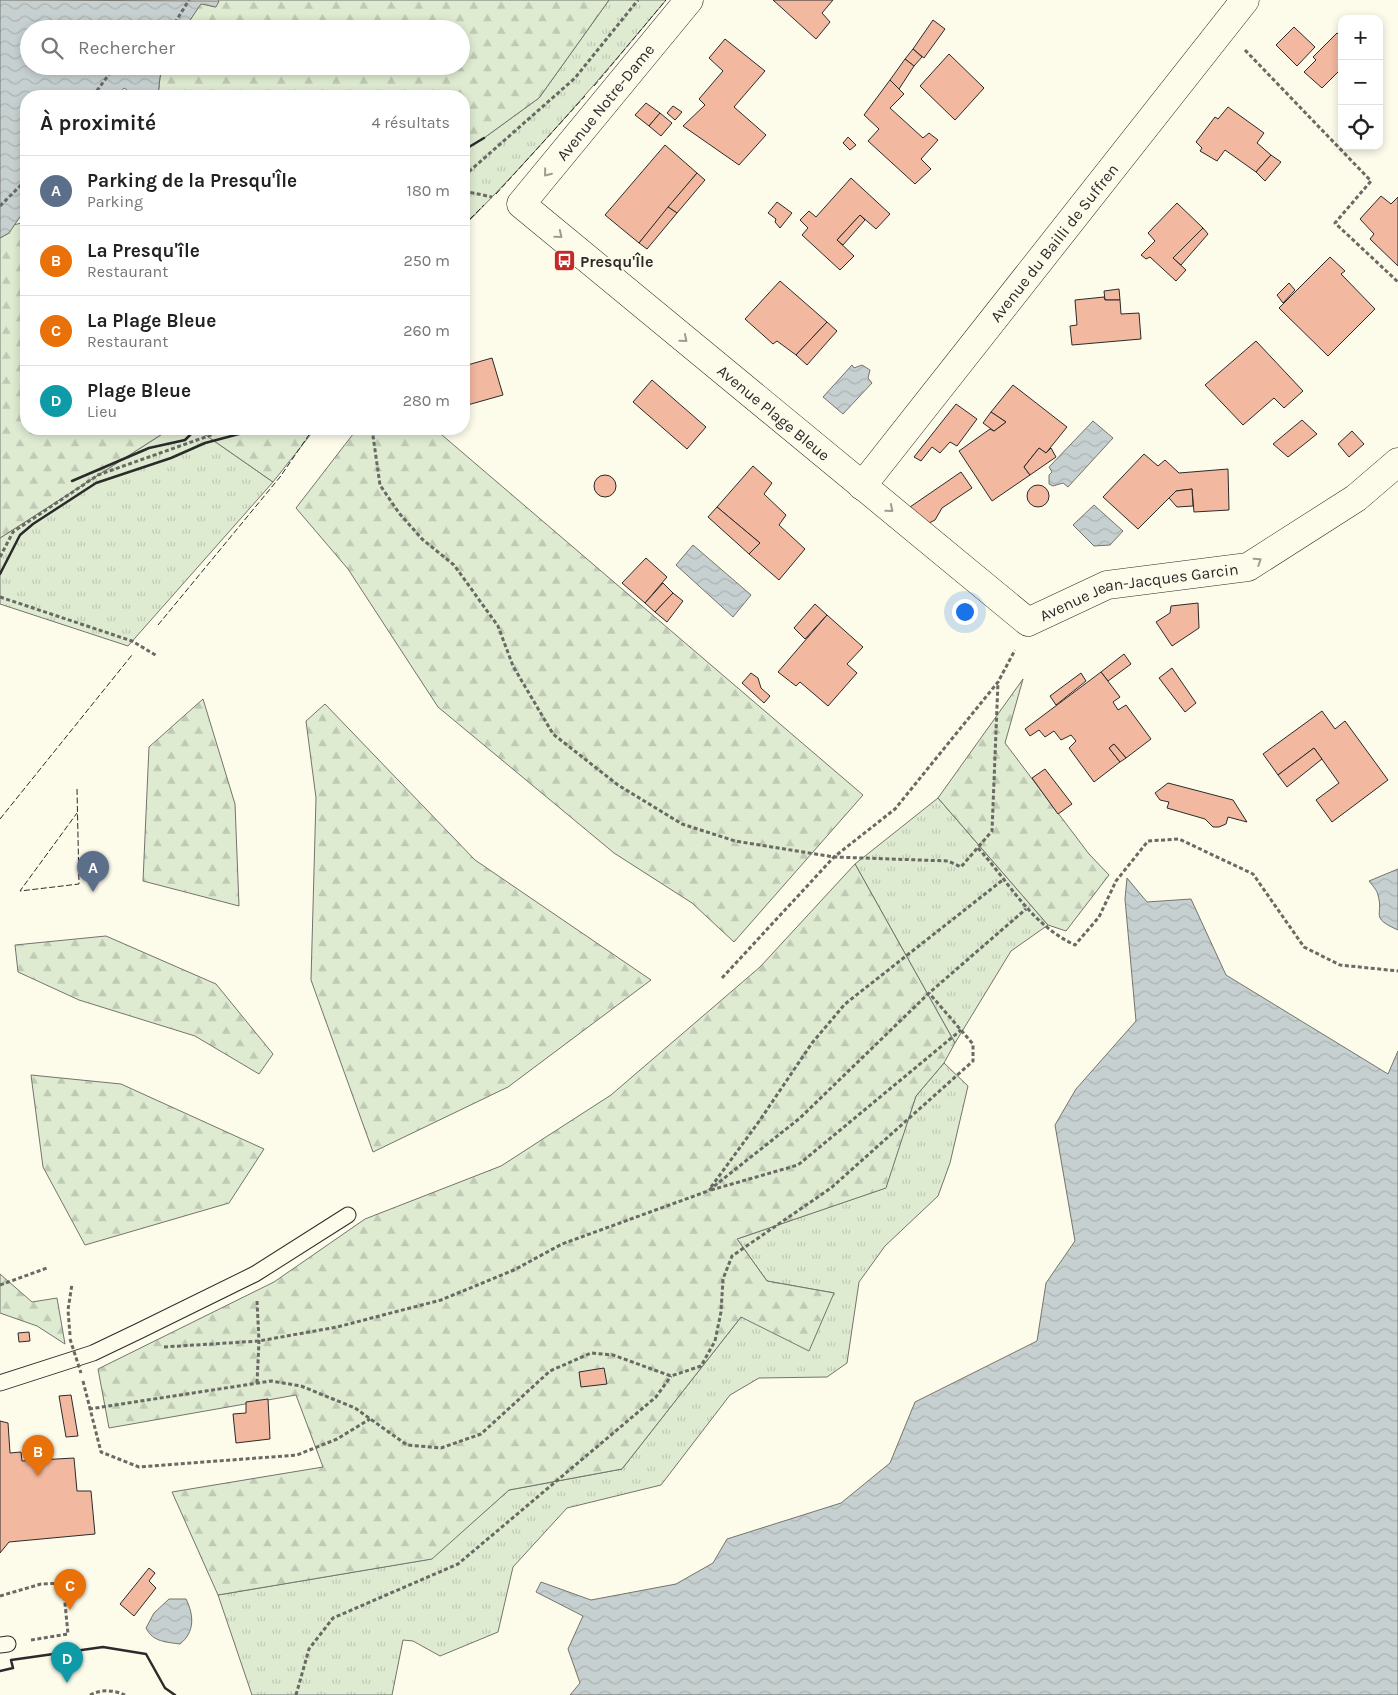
<!DOCTYPE html>
<html lang="fr">
<head>
<meta charset="utf-8">
<style>
	body { margin:0; font-family:Karla,sans-serif; background:#f6f6f6; color:#222 }
	.controls { position:absolute; right:15px; top:15px; display:grid; overflow:hidden; border-radius:10px; box-shadow:0 2px 8px #0003 }
	.controls button { width:45px; height:45px; display:grid; place-items:center; padding:0; border:0; border-bottom:1px solid #e0e0e0; background:#fff; color:#222; font:25px sans-serif }
	.you { position:absolute; left:964px; top:611px; width:18px; height:18px; margin:-12px; border:4px solid #fff; border-radius:50%; background:#1a73e8; box-shadow:0 0 0 8px #1a73e833 }
	.badge { display:grid; place-items:center; width:32px; height:32px; border-radius:50%; background:#c62828; color:#fff; font-size:16px; font-weight:700 }
	.pin { position:absolute; translate:-50% -41px; filter:drop-shadow(0 1px 2px #0008) }
	.pin::after { content:''; position:absolute; top:26px; width:18px; height:15px; background:inherit; clip-path:polygon(0 0,100% 0,50% 100%) }
	.list { margin:0; padding:0; list-style:none }
	h2 { display:flex; justify-content:space-between; align-items:center; height:65px; margin:0; padding:0 20px; font-size:21px }
	h2 small { font-size:16px; font-weight:400; color:#767676 }
	.list li { display:grid; grid-template-columns:32px 1fr auto; gap:15px; align-items:center; box-sizing:border-box; height:70px; padding:0 20px; border-top:1px solid #e0e0e0 }
	.list b { display:block; font-size:19px; white-space:nowrap }
	.list p { margin:0; font-size:16px; white-space:nowrap; color:#767676 }
	.list em { font-size:16px; font-style:normal; color:#767676 }
	.icon { flex:none; width:28px; height:28px; fill:none; stroke:currentColor; stroke-width:2; stroke-linecap:round; stroke-linejoin:round }
	.map { position:relative; flex:none; width:1398px; height:1695px; overflow:hidden }
	.search { position:absolute; background:#fff; box-shadow:0 2px 8px #0003; left:20px; top:20px; width:450px; height:55px; display:flex; align-items:center; gap:12px; box-sizing:border-box; padding:0 18px; border-radius:28px; color:#767676; font-size:19px }
	.panel { position:absolute; background:#fff; box-shadow:0 2px 8px #0003; left:20px; top:90px; width:450px; height:345px; border-radius:20px }
	.map>svg:first-child { display:block }
	.grass { fill:url(#grass-tufts); stroke:#74746e }
	.forest { fill:url(#forest-firs); stroke:#74746e }
	.water { fill:url(#water-waves); stroke:#74746e }
	.building { fill:#f2b8a0; stroke:#2b2b2b }
	.lines { fill:none; stroke-linecap:round; stroke-linejoin:round }
	.service-casing { stroke:#2b2b2b; stroke-width:17 }
	.minor-casing { stroke:#2b2b2b; stroke-width:29 }
	.path { stroke:#6a6964; stroke-width:3; stroke-dasharray:4 2.5; stroke-linecap:butt }
	.service { stroke:#fdfbea; stroke-width:15 }
	.minor { stroke:#fdfbea; stroke-width:28 }
	.path-bridge { stroke:#6a6964; stroke-width:3; stroke-dasharray:4 2.5; stroke-linecap:butt }
	.fence { stroke:#2b2b2b; stroke-width:1; stroke-dasharray:6 2.5; stroke-linecap:butt }
	.wall { stroke:#2b2b2b; stroke-width:2.5 }
	.oneway { stroke:#9e9d94 }
	.labels { text-anchor:middle; stroke-width:4; stroke-linejoin:round; paint-order:stroke }
	.street-label { font-size:16px; fill:#2b2b2b; stroke:#fdfbea }
	.poi-label { font-size:16px; font-weight:bold; fill:#2b2b2b; stroke:#fdfbea; text-anchor:start }
</style>
</head>
<body>
<div class="map">
<svg width="1398" height="1695" viewBox="0 0 1398 1695">
	<defs>
		<pattern id="grass-tufts" width="24" height="20" patternUnits="userSpaceOnUse" patternTransform="scale(1.25)"><rect width="24" height="20" fill="#deebd1"/><path d="M3 7l-1-3M5 7V3M7 7l1-3M15 17l-1-3M17 17v-4M19 17l1-3" fill="none" stroke="#bfcab4"/></pattern>
		<pattern id="forest-firs" width="22" height="20" patternUnits="userSpaceOnUse" patternTransform="scale(1.25)"><rect width="22" height="20" fill="#deebd1"/><path d="M5 1l3.5 6h-7zM16 11l3.5 6h-7z" fill="#bfcab4"/></pattern>
		<pattern id="water-waves" width="16" height="10" patternUnits="userSpaceOnUse" patternTransform="scale(1.25)"><rect width="16" height="10" fill="#c7d0d0"/><path d="M0 5q4-4 8 0t8 0" fill="none" stroke="#abb3b3"/></pattern>
	</defs>
	<rect width="100%" height="100%" fill="#fdfbea"/>
	<g class="grass">
		<path d="M 609,0 L 666,0 C 601,78 535,154 464,226 L 464,150 L 484,138 L 539,98 Z"/>
		<polygon points="170,429 197,429 273,482 128,646 0,604 0,538"/>
		<polygon points="938,798 1048,925 1011,951 955,1043 855,864"/>
		<polygon points="944,1063 968,1086 950,1163 938,1196 885,1246 859,1282 847,1363 827,1377 759,1378 730,1395 661,1485 567,1508 513,1567 498,1632 440,1656 413,1641 403,1640 392,1695 252,1695 218,1595 431,1559 509,1490 622,1469 741,1317 834,1293 767,1281 737,1239 885,1188 916,1096"/>
	</g>
	<g class="forest">
		<polygon points="219,0 609,0 539,98 484,138 464,150 464,96 158,96 160,77 164,66 461,66 461,29 184,29 201,3 215,7"/>
		<polygon points="26,222 26,429 170,429 0,538 0,238 9,233 13,225"/>
		<polygon points="197,429 315,429 273,482"/>
		<polygon points="357,429 435,429 863,795 734,942 692,903 614,853 438,707 348,569 296,508"/>
		<polygon points="1023,679 1005,743 1089,854 1109,875 1066,931 1048,925 938,798"/>
		<polygon points="203,699 235,804 239,906 143,881 149,747"/>
		<polygon points="325,704 475,860 651,980 508,1087 373,1152 311,980 316,798 306,721"/>
		<polygon points="855,864 955,1043 944,1063 916,1096 886,1188 737,1239 767,1281 834,1293 809,1351 741,1317 622,1469 509,1490 432,1559 218,1595 172,1492 323,1467 296,1395 109,1428 98,1369 274,1282 365,1219 501,1166 611,1095 760,967"/>
		<polygon points="106,936 216,984 273,1054 259,1074 195,1036 79,1000 18,972 15,945"/>
		<polygon points="31,1075 121,1084 264,1149 229,1203 85,1245 43,1167"/>
		<polygon points="0,1274 32,1302 57,1298 65,1344 37,1326 0,1313"/>
	</g>
	<g class="water">
		<polygon points="0,0 219,1 216,7 201,4 184,29 29,29 29,66 164,66 160,77 158,96 136,96 124,88 117,96 26,96 26,208 9,233 0,238"/>
		<polygon points="852,365 854,368 862,365 870,370 868,378 872,383 843,414 823,397"/>
		<polygon points="1093,421 1113,438 1068,487 1063,483 1053,486 1049,484 1049,475 1052,472 1049,467"/>
		<polygon points="1094,505 1123,531 1110,545 1094,546 1073,525"/>
		<polygon points="693,545 751,595 733,617 676,565"/>
		<path d="M 1398,869 L 1398,930 C 1369,917 1384,916 1378,895 C 1377,890 1372,885 1369,881 Z"/>
		<polygon points="1127,878 1147,902 1191,899 1226,975 1388,1074 1398,1051 1398,1695 570,1695 580,1683 568,1649 583,1616 536,1592 541,1582 591,1600 676,1584 713,1563 727,1539 841,1503 890,1463 915,1402 1037,1341 1046,1283 1075,1241 1055,1125 1076,1089 1136,1021 1125,899"/>
		<path d="M 169,1599 L 186,1599 C 194,1615 195,1632 180,1644 C 166,1642 153,1642 146,1628 L 154,1613 Z"/>
	</g>
	<g class="building">
		<polygon points="773,0 833,0 822,13 830,22 816,39"/>
		<polygon points="933,20 945,29 924,58 913,49"/>
		<polygon points="1294,27 1315,47 1297,66 1276,45"/>
		<polygon points="1337,33 1342,37 1342,68 1322,88 1304,72 1316,60 1313,57"/>
		<polygon points="725,39 765,71 734,107 766,135 739,165 683,126 705,105 699,99 723,71 709,58"/>
		<polygon points="913,49 922,57 914,66 905,59"/>
		<polygon points="949,54 984,88 955,120 920,86"/>
		<polygon points="905,59 914,66 899,89 890,80"/>
		<polygon points="890,80 904,94 890,108 923,138 929,133 938,140 921,159 931,169 915,184 868,141 879,129 864,115"/>
		<polygon points="646,103 660,113 649,126 635,115"/>
		<polygon points="673,106 682,112 675,120 667,113"/>
		<polygon points="1228,107 1264,133 1257,143 1271,155 1256,172 1225,150 1217,161 1200,151 1202,148 1196,142 1215,117 1218,119"/>
		<polygon points="660,113 672,123 661,136 649,126"/>
		<polygon points="848,137 856,145 850,150 843,143"/>
		<polygon points="665,145 697,173 639,243 605,215"/>
		<polygon points="1271,155 1281,162 1265,181 1256,172"/>
		<polygon points="697,173 705,180 677,213 668,207"/>
		<polygon points="851,178 890,214 876,229 860,215 837,240 854,256 840,270 802,235 808,228 800,220 809,211 816,217"/>
		<polygon points="1381,196 1391,204 1398,197 1398,266 1370,239 1374,234 1360,219"/>
		<polygon points="777,202 792,213 780,228 775,222 776,219 768,213"/>
		<polygon points="1177,203 1203,228 1173,258 1186,270 1176,281 1150,257 1146,259 1141,255 1155,241 1148,233"/>
		<polygon points="668,207 677,213 647,249 639,243"/>
		<polygon points="860,215 865,220 843,245 837,240"/>
		<polygon points="1203,228 1208,234 1181,265 1173,258"/>
		<polygon points="1330,257 1345,271 1341,274 1375,309 1328,356 1279,308"/>
		<polygon points="780,281 827,322 796,355 777,341 773,344 745,319"/>
		<polygon points="1289,283 1295,290 1283,303 1277,295"/>
		<polygon points="1119,289 1120,300 1105,300 1104,291"/>
		<polygon points="1104,297 1105,300 1120,300 1121,314 1139,313 1141,339 1072,345 1070,326 1077,325 1075,300"/>
		<polygon points="827,322 837,331 807,365 796,355"/>
		<polygon points="1256,341 1303,391 1284,408 1274,398 1243,425 1205,385"/>
		<polygon points="492,358 503,395 464,406 464,366"/>
		<polygon points="652,380 706,427 687,449 633,402"/>
		<polygon points="1013,385 1067,427 1046,453 1039,448 1024,467 1030,475 992,501 959,451 990,429 994,431 1006,422 991,412"/>
		<polygon points="956,404 977,419 957,446 950,442 940,453 932,447 921,461 914,457"/>
		<polygon points="991,412 1006,422 994,431 983,423"/>
		<polygon points="1302,420 1317,434 1288,457 1273,444"/>
		<polygon points="1352,431 1364,444 1349,457 1338,444"/>
		<polygon points="1039,448 1046,453 1051,448 1056,457 1030,475 1024,467"/>
		<polygon points="1144,454 1158,466 1165,460 1179,473 1228,469 1229,510 1194,512 1192,489 1176,491 1138,529 1103,497"/>
		<polygon points="753,466 772,483 764,494 786,515 779,525 805,549 779,580 749,554 760,543 717,507"/>
		<polygon points="961,472 972,488 942,508 935,520 929,523 910,507"/>
		<circle cx="605" cy="486" r="11"/>
		<circle cx="1038" cy="496" r="11"/>
		<polygon points="1192,489 1193,506 1177,507 1169,498 1176,491"/>
		<polygon points="717,507 760,543 749,554 708,517"/>
		<polygon points="646,558 667,577 645,603 622,583"/>
		<polygon points="663,583 673,593 655,612 645,603"/>
		<polygon points="673,593 683,601 667,622 655,612"/>
		<polygon points="1198,603 1199,628 1172,646 1156,622 1170,613 1171,606"/>
		<polygon points="815,604 827,615 805,639 794,628"/>
		<polygon points="827,615 863,647 847,664 857,673 828,706 800,682 796,686 778,672"/>
		<polygon points="1124,654 1131,664 1108,681 1101,672"/>
		<polygon points="1172,668 1196,703 1185,712 1159,678"/>
		<polygon points="1101,672 1120,697 1113,702 1118,710 1126,705 1151,739 1126,758 1114,744 1109,748 1120,762 1094,782 1069,748 1076,741 1071,735 1061,740 1054,731 1045,737 1039,730 1030,736 1025,729"/>
		<polygon points="751,673 758,678 761,688 770,696 764,703 742,683"/>
		<polygon points="1081,673 1086,681 1056,705 1050,696"/>
		<polygon points="1322,711 1335,729 1345,721 1388,780 1332,822 1316,800 1339,783 1314,748 1278,775 1263,754"/>
		<polygon points="1114,744 1126,758 1120,762 1109,748"/>
		<polygon points="1314,748 1322,759 1287,787 1278,775"/>
		<polygon points="1045,769 1072,804 1058,814 1032,778"/>
		<polygon points="1168,783 1233,800 1247,822 1228,817 1226,824 1219,827 1213,827 1205,819 1167,808 1169,802 1160,800 1155,793"/>
		<polygon points="29,1332 30,1341 19,1342 18,1333"/>
		<polygon points="604,1368 607,1384 581,1387 579,1372"/>
		<polygon points="71,1395 78,1436 66,1437 59,1396"/>
		<polygon points="268,1399 270,1439 236,1443 233,1414 246,1413 246,1402"/>
		<polygon points="0,1421 8,1423 10,1453 21,1452 22,1461 74,1458 77,1491 91,1491 95,1534 9,1542 0,1553"/>
		<polygon points="149,1568 155,1573 149,1581 156,1588 134,1616 120,1604"/>
	</g>
	<g class="lines">
		<defs>
			<g id="service">
				<polyline points="0,1383 93,1353 139,1331 255,1274 348,1215"/>
				<polyline points="0,1645 8,1644"/>
			</g>
			<g id="minor">
				<path id="s1" d="M 689,0 L 521,204 L 1028,622 L 1107,585 L 1248,567 L 1356,498 L 1398,462"/>
				<path id="s2" d="M 862,486 L 1245,0"/>
			</g>
		</defs>
		<use href="#service" class="service-casing"/>
		<use href="#minor" class="minor-casing"/>
		<g class="path">
			<polyline points="163,29 176,21 189,0"/>
			<polyline points="1245,50 1371,181 1335,223 1398,282"/>
			<polyline points="93,96 115,66"/>
			<polyline points="464,176 575,78 638,0"/>
			<polyline points="464,191 492,197"/>
			<polyline points="0,206 26,180"/>
			<polyline points="372,429 380,485 399,513 422,539 454,565 498,626 513,666 553,734 618,785 682,824 735,841 834,857 948,861 961,867 992,831 998,682"/>
			<polyline points="0,557 13,532 98,475 228,429"/>
			<polyline points="0,597 132,641 157,656"/>
			<path d="M 978,848 C 1010,883 1030,924 1075,945 L 1099,917 L 1116,881 L 1148,841 L 1179,839 L 1253,874 L 1304,947 L 1340,965 L 1398,971"/>
			<polyline points="722,978 834,857 895,809 998,682 1015,650"/>
			<polyline points="711,1187 760,1120 812,1043 845,1004 1004,879"/>
			<polyline points="711,1190 798,1165 961,1030"/>
			<polyline points="0,1285 47,1268"/>
			<polyline points="257,1301 259,1341 257,1383"/>
			<polyline points="70,1335 68,1310 72,1284"/>
			<polyline points="164,1347 259,1341 337,1327 441,1300 514,1270 562,1244 708,1191 800,1118 929,993 1026,909"/>
			<polyline points="83,1381 101,1452 139,1467 297,1455 337,1439 370,1419"/>
			<polyline points="89,1409 271,1381 301,1386 355,1408 407,1445 441,1448 481,1434 550,1371 591,1353 613,1355 671,1376 701,1366 715,1341 721,1312 723,1279 732,1256 831,1188 973,1061 973,1044 929,993"/>
			<polyline points="0,1596 41,1584 63,1583 68,1634 31,1640"/>
			<path d="M 90,1695 C 101,1689 114,1690 125,1695"/>
			<polyline points="296,1695 309,1649 333,1618 458,1564 656,1397 671,1376"/>
		</g>
		<use href="#service" class="service"/>
		<use href="#minor" class="minor"/>
		<polyline class="path-bridge" points="70,1339 81,1373"/>
		<g class="fence">
			<polyline points="594,86 666,0"/>
			<polyline points="496,194 585,96"/>
			<polyline points="464,225 484,205"/>
			<polyline points="158,625 280,477 313,429"/>
			<polyline points="77,789 79,884 20,891 77,813"/>
			<polyline points="0,819 132,655"/>
		</g>
		<g class="wall">
			<polyline points="464,150 484,138"/>
			<polyline points="72,481 149,448 185,440 196,429"/>
			<polyline points="0,574 20,535 33,524 96,483 171,458 205,443 258,429"/>
			<polyline points="0,1671 13,1668 11,1660 103,1647 146,1654 165,1688 175,1695"/>
		</g>
	</g>
	<defs><path id="oneway-chevron" d="M-2-3.5L2.5 0L-2 3.5" fill="none" stroke-width="1.6" stroke-linecap="round" stroke-linejoin="round" transform="scale(1.25)"/></defs>
	<g class="oneway">
		<use href="#oneway-chevron" transform="translate(547 173) rotate(129)"/>
		<use href="#oneway-chevron" transform="translate(559 235) rotate(39)"/>
		<use href="#oneway-chevron" transform="translate(684 339) rotate(40)"/>
		<use href="#oneway-chevron" transform="translate(890 509) rotate(40)"/>
		<use href="#oneway-chevron" transform="translate(1258 561) rotate(-33)"/>
	</g>
	<defs>
		<symbol id="bus-square" viewBox="-11 -11 22 22"><rect x="-9" y="-9" width="18" height="18" rx="4" fill="#c62828" stroke="#fdfbea"/><path d="M-5-6H5V4H4V6H2V4H-2V6H-4V4H-5ZM-3.5-4V0h7V-4ZM-3.5 1.2v1.5H-2V1.2ZM2 1.2v1.5H3.5V1.2Z" fill="#fff"/></symbol>
	</defs>
	<g fill-rule="evenodd">
		<use href="#bus-square" x="552" y="248" width="25" height="25"/>
	</g>
	<g class="labels">
		<g class="street-label">
			<text transform="translate(605 102) rotate(-51)" y="6">Avenue Notre-Dame</text>
			<text dy="6" stroke="none"><textPath href="#s2" startOffset="310">Avenue du Bailli de Suffren</textPath></text>
			<text dy="6" stroke="none"><textPath href="#s1" startOffset="592">Avenue Plage Bleue</textPath></text>
			<text dy="6" stroke="none"><textPath href="#s1" startOffset="1038">Avenue Jean-Jacques Garcin</textPath></text>
		</g>
		<g class="poi-label">
			<text x="580" y="267">Presqu'Île</text>
		</g>
	</g>
</svg>
<div class="controls">
<button>+</button>
<button>−</button>
<button><svg class="icon" aria-label="locate" viewBox="0 0 24 24"><circle cx="12" cy="12" r="6"/><path d="M12 2v4M12 18v4M2 12h4M18 12h4"/></svg></button>
</div>
<div class="you"></div>
<div class="pin badge" style="left:93px;top:892px;background:#5c6f8a">A</div>
<div class="pin badge" style="left:38px;top:1476px;background:#e8710a">B</div>
<div class="pin badge" style="left:70px;top:1610px;background:#e8710a">C</div>
<div class="pin badge" style="left:67px;top:1683px;background:#0f9aa8">D</div>
<div class="search"><svg class="icon" aria-label="search" viewBox="0 0 24 24"><circle cx="10" cy="10" r="6"/><path d="M15 15l6 6"/></svg>Rechercher</div>
<section class="panel">
<h2>À proximité<small>4 résultats</small></h2>
<ul class="list">
<li><span class="badge" style="background:#5c6f8a">A</span><div><b>Parking de la Presqu'Île</b><p>Parking</p></div><em>180 m</em></li>
<li><span class="badge" style="background:#e8710a">B</span><div><b>La Presqu'île</b><p>Restaurant</p></div><em>250 m</em></li>
<li><span class="badge" style="background:#e8710a">C</span><div><b>La Plage Bleue</b><p>Restaurant</p></div><em>260 m</em></li>
<li><span class="badge" style="background:#0f9aa8">D</span><div><b>Plage Bleue</b><p>Lieu</p></div><em>280 m</em></li>
</ul>
</section>
</div>
</body>
</html>
